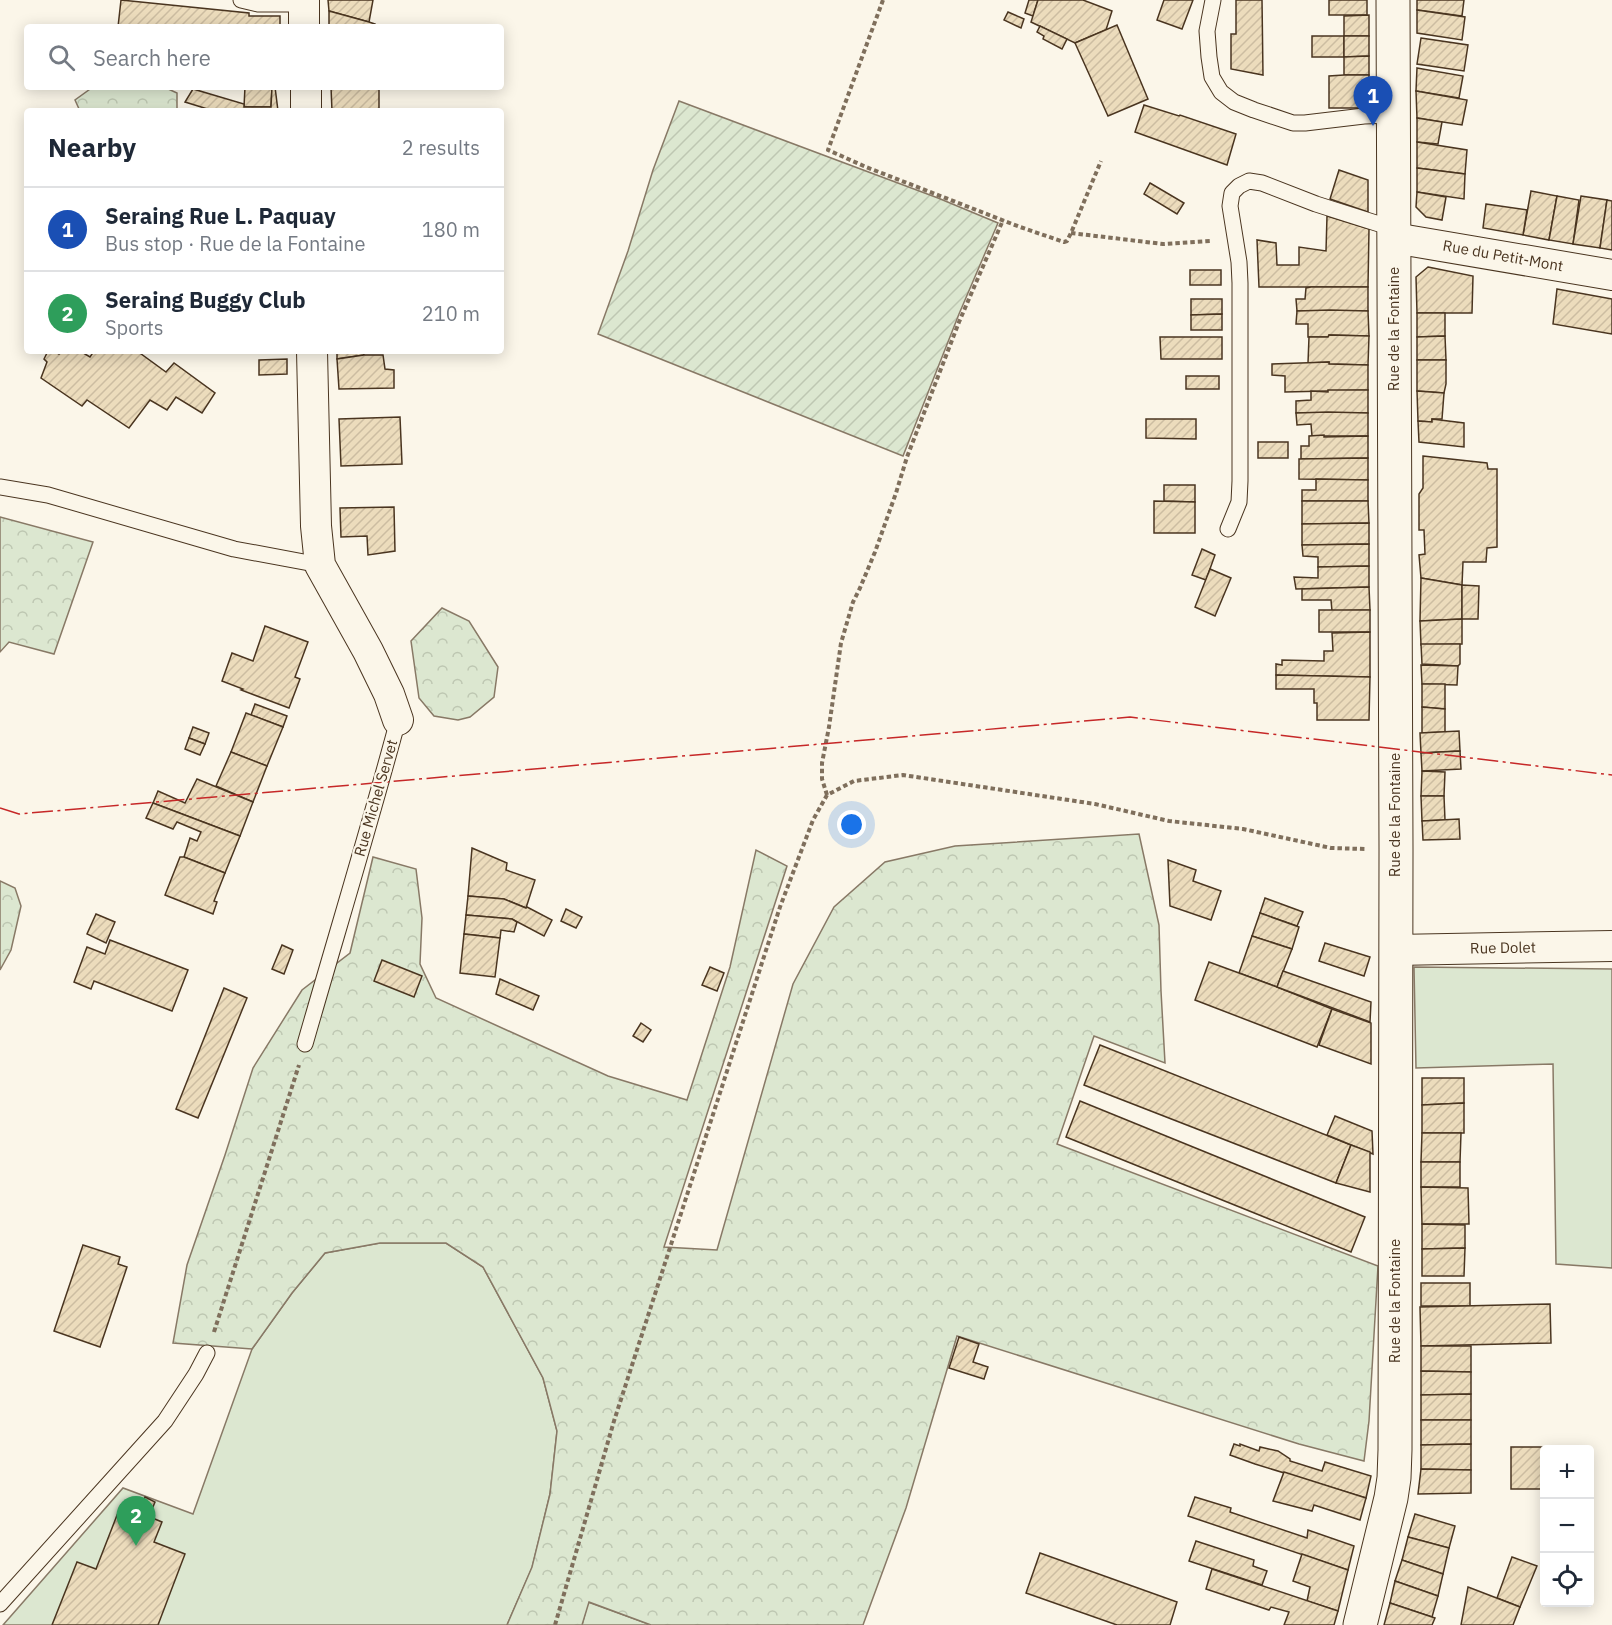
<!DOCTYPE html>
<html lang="en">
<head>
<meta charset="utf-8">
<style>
	body { margin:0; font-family:"IBM Plex Sans",sans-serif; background:#f2f2f3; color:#1f2937 }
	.controls { position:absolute; right:18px; bottom:18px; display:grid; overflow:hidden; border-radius:6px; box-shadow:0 3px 15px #0003 }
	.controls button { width:54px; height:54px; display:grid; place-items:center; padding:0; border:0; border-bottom:2px solid #e0e1e3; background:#fff; color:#1f2937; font:30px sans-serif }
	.you { position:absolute; left:852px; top:825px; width:21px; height:21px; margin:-15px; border:4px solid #fff; border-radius:50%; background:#1a73e8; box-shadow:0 0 0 9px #1a73e833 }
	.badge { display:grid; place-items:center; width:39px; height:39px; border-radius:50%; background:#c62828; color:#fff; font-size:20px; font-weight:700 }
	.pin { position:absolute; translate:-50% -50px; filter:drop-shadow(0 2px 3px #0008) }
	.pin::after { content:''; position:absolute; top:32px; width:21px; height:18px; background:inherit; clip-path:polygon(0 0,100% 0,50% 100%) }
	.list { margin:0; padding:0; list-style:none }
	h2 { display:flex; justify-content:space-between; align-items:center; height:78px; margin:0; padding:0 24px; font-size:26px }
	h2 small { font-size:20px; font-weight:400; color:#747a83 }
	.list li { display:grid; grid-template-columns:39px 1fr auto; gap:18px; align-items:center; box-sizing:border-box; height:84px; padding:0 24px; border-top:2px solid #e0e1e3 }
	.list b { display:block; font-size:22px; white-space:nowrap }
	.list p { margin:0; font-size:20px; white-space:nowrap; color:#747a83 }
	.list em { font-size:20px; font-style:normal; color:#747a83 }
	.icon { flex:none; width:33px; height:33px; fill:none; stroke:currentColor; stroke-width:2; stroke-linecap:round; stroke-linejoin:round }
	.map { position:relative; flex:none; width:1612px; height:1625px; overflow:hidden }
	.search { position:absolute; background:#fff; box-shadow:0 3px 15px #0003; left:24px; top:24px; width:480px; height:66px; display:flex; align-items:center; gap:15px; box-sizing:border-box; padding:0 21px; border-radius:6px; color:#747a83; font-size:22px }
	.panel { position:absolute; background:#fff; box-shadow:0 3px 15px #0003; left:24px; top:108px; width:480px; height:246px; border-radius:6px }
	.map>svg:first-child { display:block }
	.grass { fill:#dce7d0; stroke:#887966; stroke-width:1.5 }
	.forest { fill:url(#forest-crowns); stroke:#887966; stroke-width:1.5 }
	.garden { fill:url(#garden-furrows); stroke:#887966; stroke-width:1.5 }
	.building { fill:url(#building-hatch); stroke:#4a3520; stroke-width:1.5 }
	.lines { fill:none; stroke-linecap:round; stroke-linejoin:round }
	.lane-casing { stroke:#4a3520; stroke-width:17 }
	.street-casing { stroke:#4a3520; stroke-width:32 }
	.secondary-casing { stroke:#4a3520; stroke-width:35 }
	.path { stroke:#7f6f5c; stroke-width:4; stroke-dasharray:4.5 3; stroke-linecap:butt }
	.lane { stroke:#fbf6e9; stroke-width:15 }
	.street { stroke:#fbf6e9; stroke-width:30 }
	.secondary { stroke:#fbf6e9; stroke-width:33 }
	.power { stroke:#c62828; stroke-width:1.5; stroke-dasharray:21 4.5 3 4.5; stroke-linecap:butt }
	.labels { text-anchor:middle; stroke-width:4.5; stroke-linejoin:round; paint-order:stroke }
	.street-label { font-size:15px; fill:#4a3520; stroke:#fbf6e9 }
</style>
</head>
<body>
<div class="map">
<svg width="1612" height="1625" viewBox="0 0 1612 1625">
	<defs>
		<pattern id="forest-crowns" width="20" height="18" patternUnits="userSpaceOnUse" patternTransform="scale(1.5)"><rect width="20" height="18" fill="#dce7d0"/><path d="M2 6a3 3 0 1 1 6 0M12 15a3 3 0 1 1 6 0" fill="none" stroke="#bec7b2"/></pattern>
		<pattern id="garden-furrows" width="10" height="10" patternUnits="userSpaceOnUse" patternTransform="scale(1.5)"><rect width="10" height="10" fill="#dce7d0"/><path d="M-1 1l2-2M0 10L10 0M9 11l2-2" fill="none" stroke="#bec7b2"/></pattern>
		<pattern id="building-hatch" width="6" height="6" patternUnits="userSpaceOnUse" patternTransform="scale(1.5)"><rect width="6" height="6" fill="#ecdcbc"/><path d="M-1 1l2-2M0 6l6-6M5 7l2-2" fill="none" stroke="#ccbda1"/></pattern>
	</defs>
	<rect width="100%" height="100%" fill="#fbf6e9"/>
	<g class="grass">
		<polygon points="1414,967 1612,969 1612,1268 1556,1264 1553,1064 1416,1068"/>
		<polygon points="380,1243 446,1243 483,1267 543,1378 557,1431 550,1494 532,1568 507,1625 3,1625 123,1488 193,1514 252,1349 292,1293 325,1253"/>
		<polygon points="588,1602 651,1625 582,1625"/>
	</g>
	<g class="forest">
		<polygon points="93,87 164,87 177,93 177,111 80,111 75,100"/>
		<polygon points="0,517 93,542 54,654 9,642 0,652"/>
		<polygon points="442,608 469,621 498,667 494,697 470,717 458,720 434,716 419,698 411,641"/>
		<polygon points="1139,834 1159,925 1161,991 1165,1063 1094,1036 1057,1144 1378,1266 1369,1421 1364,1461 1299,1444 957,1336 906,1508 863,1625 651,1625 589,1602 582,1625 507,1625 532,1567 550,1494 557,1431 543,1378 483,1267 446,1243 380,1243 325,1253 292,1293 252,1349 173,1343 187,1265 225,1155 253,1068 302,990 350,953 373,857 416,869 422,918 420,964 436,998 608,1076 687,1100 730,967 756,850 787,866 664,1247 717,1250 793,984 834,907 885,862 955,846"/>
		<polygon points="0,881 15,888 21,906 11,950 0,970"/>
	</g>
	<polygon class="garden" points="679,101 938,198 998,223 959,314 903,456 598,334 628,251 653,170"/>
	<g class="building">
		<polygon points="121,0 249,13 249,16 280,16 280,27 118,27"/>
		<polygon points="328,0 373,0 369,22 329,11"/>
		<polygon points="1029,0 1038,0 1033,16 1025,13"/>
		<polygon points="1038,0 1083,0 1112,11 1106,30 1075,43 1031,22"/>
		<polygon points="1164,0 1193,0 1182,29 1157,20"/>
		<polygon points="1236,0 1262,0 1263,75 1231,69 1231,34 1236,34"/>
		<rect x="1329" y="0" width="38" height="15"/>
		<polygon points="1417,0 1464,0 1462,16 1417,10"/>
		<polygon points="1417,10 1465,17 1462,40 1417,33"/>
		<polygon points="329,11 369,22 375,24 374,27 329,27"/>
		<polygon points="1008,12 1024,19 1021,28 1004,20"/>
		<polygon points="1369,15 1369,36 1344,36 1344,16"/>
		<polygon points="1117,25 1148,99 1108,116 1075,43"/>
		<polygon points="1040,26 1067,39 1062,49 1043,39 1044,36 1037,32"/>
		<rect x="1312" y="36" width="32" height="21"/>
		<polygon points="1344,36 1369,36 1369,56 1344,57"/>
		<polygon points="1421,38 1468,45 1464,71 1417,64"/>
		<polygon points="1369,56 1369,75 1344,75 1344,57"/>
		<polygon points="1417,68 1463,76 1459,98 1416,91"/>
		<polygon points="1344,75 1369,75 1368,108 1329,108 1329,76"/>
		<polygon points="245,87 272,87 271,107 244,107"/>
		<polygon points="272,87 275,87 278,111 214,111 185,102 193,89 244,104 244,107 271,107"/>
		<polygon points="331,87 379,87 379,111 332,111"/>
		<polygon points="1416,91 1467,100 1462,125 1417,118"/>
		<polygon points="1144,105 1179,116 1180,115 1236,134 1227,165 1135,132"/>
		<polygon points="1417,118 1442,122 1438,144 1417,142"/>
		<polygon points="1417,142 1467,150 1465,174 1417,168"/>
		<polygon points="1417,168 1465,174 1464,199 1417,192"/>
		<polygon points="1339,170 1368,180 1368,212 1330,199"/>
		<polygon points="1150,183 1184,203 1177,214 1144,194"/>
		<polygon points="1531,191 1557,196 1549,240 1523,235"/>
		<polygon points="1417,192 1446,197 1442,220 1426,217 1416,207"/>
		<polygon points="1557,196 1579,200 1573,244 1549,240"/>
		<polygon points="1581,196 1607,200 1600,248 1573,244"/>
		<polygon points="1607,200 1612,201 1612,250 1600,248"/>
		<polygon points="1486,204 1527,210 1523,235 1483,228"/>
		<polygon points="1327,216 1369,229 1368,287 1259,287 1257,240 1276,243 1277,265 1299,265 1299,247 1326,251"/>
		<polygon points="1428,267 1473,276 1472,313 1417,313 1416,277"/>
		<rect x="1190" y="270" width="31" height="15"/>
		<polygon points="1311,287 1368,287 1368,311 1297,311 1296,299 1305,299 1306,288"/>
		<polygon points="1557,289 1612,299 1612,334 1553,324"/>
		<polygon points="1191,299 1222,299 1222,314 1191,315"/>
		<polygon points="1330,310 1368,311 1369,336 1329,335 1328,337 1308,337 1308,324 1296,324 1297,311"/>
		<polygon points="1417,313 1445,313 1445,336 1417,337"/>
		<polygon points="1222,314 1222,330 1191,330 1191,315"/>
		<polygon points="1329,335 1369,336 1368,365 1329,364 1329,362 1308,363 1309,337 1328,337"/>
		<polygon points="1445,336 1446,360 1417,360 1417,337"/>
		<polygon points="1160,337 1222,337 1222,359 1161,359"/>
		<polygon points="48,351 53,351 59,354 61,351 80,351 90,357 94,351 137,351 166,372 174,363 215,393 202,413 176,397 167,410 150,400 129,428 87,400 82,406 41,378 47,362 44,359"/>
		<polygon points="337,351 363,351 364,355 337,359"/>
		<polygon points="364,355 383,355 385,369 394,370 394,388 339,389 337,359"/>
		<polygon points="287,359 287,374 259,375 259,360"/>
		<polygon points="1417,360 1446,360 1446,384 1444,393 1417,391"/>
		<polygon points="1329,362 1329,364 1368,365 1368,390 1285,392 1285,376 1272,375 1272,364"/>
		<rect x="1186" y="376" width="33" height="13"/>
		<polygon points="1328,390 1368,390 1368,413 1296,413 1296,401 1311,400 1311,391 1328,392"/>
		<polygon points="1417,391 1444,393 1442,419 1432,419 1432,422 1418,421"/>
		<polygon points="1328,412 1368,413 1368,436 1312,436 1311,424 1297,425 1296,413"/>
		<polygon points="400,417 402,464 341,466 339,419"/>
		<polygon points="1146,419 1196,419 1196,439 1146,438"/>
		<polygon points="1432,419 1464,423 1464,447 1419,442 1418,421 1432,422"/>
		<polygon points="1324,435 1324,437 1368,436 1368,458 1301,459 1301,446 1309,446 1309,436"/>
		<rect x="1258" y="442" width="30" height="16"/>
		<polygon points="1423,456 1487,463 1488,469 1497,469 1497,547 1487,548 1486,562 1463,562 1462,585 1421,578 1419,555 1425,554 1424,530 1419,530 1419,494 1423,488"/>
		<polygon points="1368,458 1368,480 1299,479 1299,459"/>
		<polygon points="1316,479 1368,480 1368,501 1302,501 1302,490 1316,490"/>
		<polygon points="1164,485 1195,485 1195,502 1164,501"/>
		<polygon points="1154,501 1195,502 1195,533 1154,533"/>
		<polygon points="1302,501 1368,501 1369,523 1302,524"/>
		<polygon points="394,507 395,551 368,555 367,536 341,537 340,508"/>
		<polygon points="1369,523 1369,544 1302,545 1302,524"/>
		<polygon points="1369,544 1369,566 1318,567 1318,557 1303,556 1302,545"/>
		<polygon points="1202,549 1215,555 1206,580 1192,575"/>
		<polygon points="1369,566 1369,587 1296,589 1294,577 1318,578 1318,567"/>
		<polygon points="1210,569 1231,578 1215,616 1195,607"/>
		<polygon points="1421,578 1462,585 1462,619 1420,621"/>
		<polygon points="1462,585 1479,586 1478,619 1462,619"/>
		<polygon points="1369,587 1370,610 1332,611 1331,600 1302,600 1302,589"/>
		<rect x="1319" y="610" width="51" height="22"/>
		<polygon points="1462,619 1462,644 1421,645 1420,621"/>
		<polygon points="265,626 308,642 295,677 300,679 289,708 241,690 243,689 222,681 232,653 253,661"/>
		<polygon points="1370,632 1370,677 1276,675 1276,664 1282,665 1282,660 1324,661 1324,651 1333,651 1332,633"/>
		<polygon points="1421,644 1460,644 1460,664 1458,666 1422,664"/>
		<polygon points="1421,665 1458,666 1457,685 1422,684"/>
		<polygon points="1276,675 1370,677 1369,720 1317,720 1317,703 1314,703 1314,689 1276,689"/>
		<polygon points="1422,684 1445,684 1445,709 1422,707"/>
		<polygon points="255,704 287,716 283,727 251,715"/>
		<polygon points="1422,707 1445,709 1445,732 1422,733"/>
		<polygon points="246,713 283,727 267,766 231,752"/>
		<polygon points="193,727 209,733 205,744 189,738"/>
		<polygon points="1459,731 1460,751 1421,753 1420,733"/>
		<polygon points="189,738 205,744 200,755 185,749"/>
		<polygon points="1460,751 1461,769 1422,771 1421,753"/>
		<polygon points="231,752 267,766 253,802 216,786"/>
		<polygon points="1422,771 1445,772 1444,796 1421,796"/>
		<polygon points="197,779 253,802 240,836 153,803 158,791 185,803"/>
		<polygon points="1421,796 1444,796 1445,820 1422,821"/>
		<polygon points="153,803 240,836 225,873 184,857 190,838 197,841 201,832 177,822 173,829 146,818"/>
		<polygon points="1459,819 1460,839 1423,840 1422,821"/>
		<polygon points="472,848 507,863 506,870 535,880 526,908 504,899 468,896"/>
		<polygon points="180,857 184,857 225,873 214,901 217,902 213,914 165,895"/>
		<polygon points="1168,860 1196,870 1193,881 1221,891 1211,920 1170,906"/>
		<polygon points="468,896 504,899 526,908 527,907 552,920 544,936 512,919 466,915"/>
		<polygon points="1265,898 1303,912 1297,926 1260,913"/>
		<polygon points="566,909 582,917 576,928 561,921"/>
		<polygon points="1260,913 1299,927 1292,949 1252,936"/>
		<polygon points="96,914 115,922 106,943 87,934"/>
		<polygon points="466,915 512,919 517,922 514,932 501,930 500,938 464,934"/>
		<polygon points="464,934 500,938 495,977 460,973"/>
		<polygon points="1252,936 1292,949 1277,987 1239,973"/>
		<polygon points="110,940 188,970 172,1011 94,981 91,989 74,982 87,947 105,954"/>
		<polygon points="1325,943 1370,957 1364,976 1319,961"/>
		<polygon points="282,945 293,950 284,974 272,969"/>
		<polygon points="382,960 422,976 414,997 374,981"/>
		<polygon points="1209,962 1277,987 1332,1009 1317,1047 1195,1000"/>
		<polygon points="710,967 724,973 717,991 702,985"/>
		<polygon points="1283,971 1371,1002 1370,1022 1277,987"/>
		<polygon points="500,979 539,996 533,1010 496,994"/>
		<polygon points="224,988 247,998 198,1118 176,1109"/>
		<polygon points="1332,1009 1371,1023 1371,1064 1319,1045"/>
		<polygon points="641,1023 651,1030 643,1042 633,1036"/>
		<polygon points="1100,1045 1351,1145 1336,1183 1084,1085"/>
		<polygon points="1422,1078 1464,1078 1464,1103 1422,1105"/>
		<polygon points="1080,1101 1365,1217 1351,1252 1066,1137"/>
		<polygon points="1464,1103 1464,1133 1422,1133 1422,1105"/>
		<polygon points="1335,1116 1372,1131 1373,1154 1327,1135"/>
		<polygon points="1422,1133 1461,1133 1460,1162 1421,1162"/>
		<polygon points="1351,1145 1370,1152 1370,1192 1336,1183"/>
		<rect x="1421" y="1162" width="39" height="25"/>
		<polygon points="1421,1187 1468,1188 1469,1224 1422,1224"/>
		<polygon points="1422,1224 1465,1225 1465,1248 1422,1249"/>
		<polygon points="83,1245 120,1257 118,1264 127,1267 100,1347 54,1331"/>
		<polygon points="1465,1248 1464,1276 1422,1276 1422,1249"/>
		<rect x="1421" y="1283" width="49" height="23"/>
		<polygon points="1550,1304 1551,1343 1421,1346 1420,1307"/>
		<polygon points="959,1337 979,1344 973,1362 988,1367 984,1379 949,1368"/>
		<polygon points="1421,1346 1471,1346 1471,1372 1421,1371"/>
		<polygon points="1421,1371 1471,1372 1471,1394 1421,1395"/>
		<polygon points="1471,1394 1471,1420 1421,1420 1421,1395"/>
		<polygon points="1421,1420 1471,1420 1471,1444 1421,1445"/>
		<polygon points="1234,1444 1240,1446 1240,1444 1259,1451 1260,1447 1278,1451 1290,1459 1290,1461 1322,1471 1325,1462 1371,1476 1366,1498 1255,1464 1230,1455"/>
		<polygon points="1471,1444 1471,1470 1421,1469 1421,1445"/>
		<polygon points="1511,1447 1549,1447 1549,1450 1544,1450 1544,1489 1511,1489"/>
		<polygon points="1421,1469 1471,1470 1471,1493 1418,1494"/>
		<polygon points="1284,1472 1366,1498 1360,1520 1314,1505 1312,1511 1273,1501"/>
		<polygon points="145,1497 155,1502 149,1516 139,1512"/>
		<polygon points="1195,1497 1231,1508 1230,1512 1307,1538 1308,1530 1354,1546 1348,1570 1188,1516"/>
		<polygon points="121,1505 162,1522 154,1542 185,1554 158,1625 52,1625 77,1562 96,1569"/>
		<polygon points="1415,1514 1455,1526 1449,1548 1408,1537"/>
		<polygon points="1408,1537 1449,1548 1443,1574 1402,1560"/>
		<polygon points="1196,1541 1254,1560 1253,1566 1267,1571 1262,1585 1189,1561"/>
		<polygon points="1040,1553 1177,1602 1170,1625 1117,1625 1026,1593"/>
		<polygon points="1302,1554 1348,1570 1338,1611 1307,1601 1310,1587 1293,1581"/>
		<polygon points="1512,1557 1537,1566 1520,1607 1497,1598"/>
		<polygon points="1402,1560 1443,1574 1438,1596 1395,1581"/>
		<polygon points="1212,1569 1338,1611 1334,1625 1284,1625 1289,1612 1271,1607 1269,1610 1206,1589"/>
		<polygon points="1395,1581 1438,1596 1432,1617 1390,1603"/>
		<polygon points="1468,1587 1520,1607 1513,1625 1461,1625"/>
		<polygon points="1390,1603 1435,1618 1432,1625 1384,1625"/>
	</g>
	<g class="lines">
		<defs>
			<g id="lane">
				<polyline points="241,0 258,4 304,4"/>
				<polyline points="1213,0 1207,31 1209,57 1212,77 1221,92 1234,102 1254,110 1293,123 1305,123 1364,116 1393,115"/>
				<polyline points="0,487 48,495 234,549 320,565"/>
				<polyline points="1228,529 1239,502 1240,481 1240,283 1239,262 1230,206 1232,193 1239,186 1249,181 1262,183 1316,204 1379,224 1394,224"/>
				<path d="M 305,1044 C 336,936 369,828 398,720"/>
				<polyline points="0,1604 165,1421 196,1374 207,1353"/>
			</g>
			<g id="street">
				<polyline points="304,0 304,27"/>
				<polyline points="306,87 306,111"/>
				<polyline points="1394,238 1612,275"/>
				<polyline points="312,351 316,526 320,565 368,651 389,694 398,720"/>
				<polyline points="1395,950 1612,946"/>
			</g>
			<polyline id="secondary" points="1360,1625 1391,1498 1394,1478 1395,1450 1396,850 1393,0"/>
		</defs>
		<use href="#lane" class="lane-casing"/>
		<use href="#street" class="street-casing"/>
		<use href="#secondary" class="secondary-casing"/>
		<g class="path">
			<polyline points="883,0 828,150 866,167 1020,227 1064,242 1067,241 1071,233 1101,161"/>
			<polyline points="1071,233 1163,244 1211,241"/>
			<polyline points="827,795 822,779 822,763 829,727 841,643 853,602 860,588 875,552 896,493 907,457 959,322 1003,220"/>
			<polyline points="214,1332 299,1065"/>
			<polyline points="555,1625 614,1421 780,907 813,820 827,795 854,781 903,775 1095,804 1169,821 1243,829 1331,848 1365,849"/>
		</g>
		<use href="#lane" class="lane"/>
		<use href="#street" class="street"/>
		<use href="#secondary" class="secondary"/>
		<polyline class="power" points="0,808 19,814 1130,717 1612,775"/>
	</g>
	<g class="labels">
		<g class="street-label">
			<text transform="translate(1503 256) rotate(10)" y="5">Rue du Petit-Mont</text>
			<text transform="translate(1394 329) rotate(-90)" y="5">Rue de la Fontaine</text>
			<text transform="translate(376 798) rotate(-74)" y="5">Rue Michel Servet</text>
			<text transform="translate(1395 815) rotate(-90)" y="5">Rue de la Fontaine</text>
			<text transform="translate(1503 948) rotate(-1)" y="5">Rue Dolet</text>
			<text transform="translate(1395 1301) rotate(-90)" y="5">Rue de la Fontaine</text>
		</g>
	</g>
</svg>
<div class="controls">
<button>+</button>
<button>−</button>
<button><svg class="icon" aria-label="locate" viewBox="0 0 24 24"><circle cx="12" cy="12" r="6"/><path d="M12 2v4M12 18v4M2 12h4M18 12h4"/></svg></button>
</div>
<div class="you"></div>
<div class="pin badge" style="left:1373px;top:126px;background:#1a4fb4">1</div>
<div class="pin badge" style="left:136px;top:1546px;background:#2e9e5b">2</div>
<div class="search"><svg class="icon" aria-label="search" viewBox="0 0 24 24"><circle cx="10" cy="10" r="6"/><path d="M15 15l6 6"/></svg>Search here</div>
<section class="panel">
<h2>Nearby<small>2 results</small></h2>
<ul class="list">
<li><span class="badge" style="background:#1a4fb4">1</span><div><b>Seraing Rue L. Paquay</b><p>Bus stop · Rue de la Fontaine</p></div><em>180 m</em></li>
<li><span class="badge" style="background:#2e9e5b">2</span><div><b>Seraing Buggy Club</b><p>Sports</p></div><em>210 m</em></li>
</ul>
</section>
</div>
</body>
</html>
